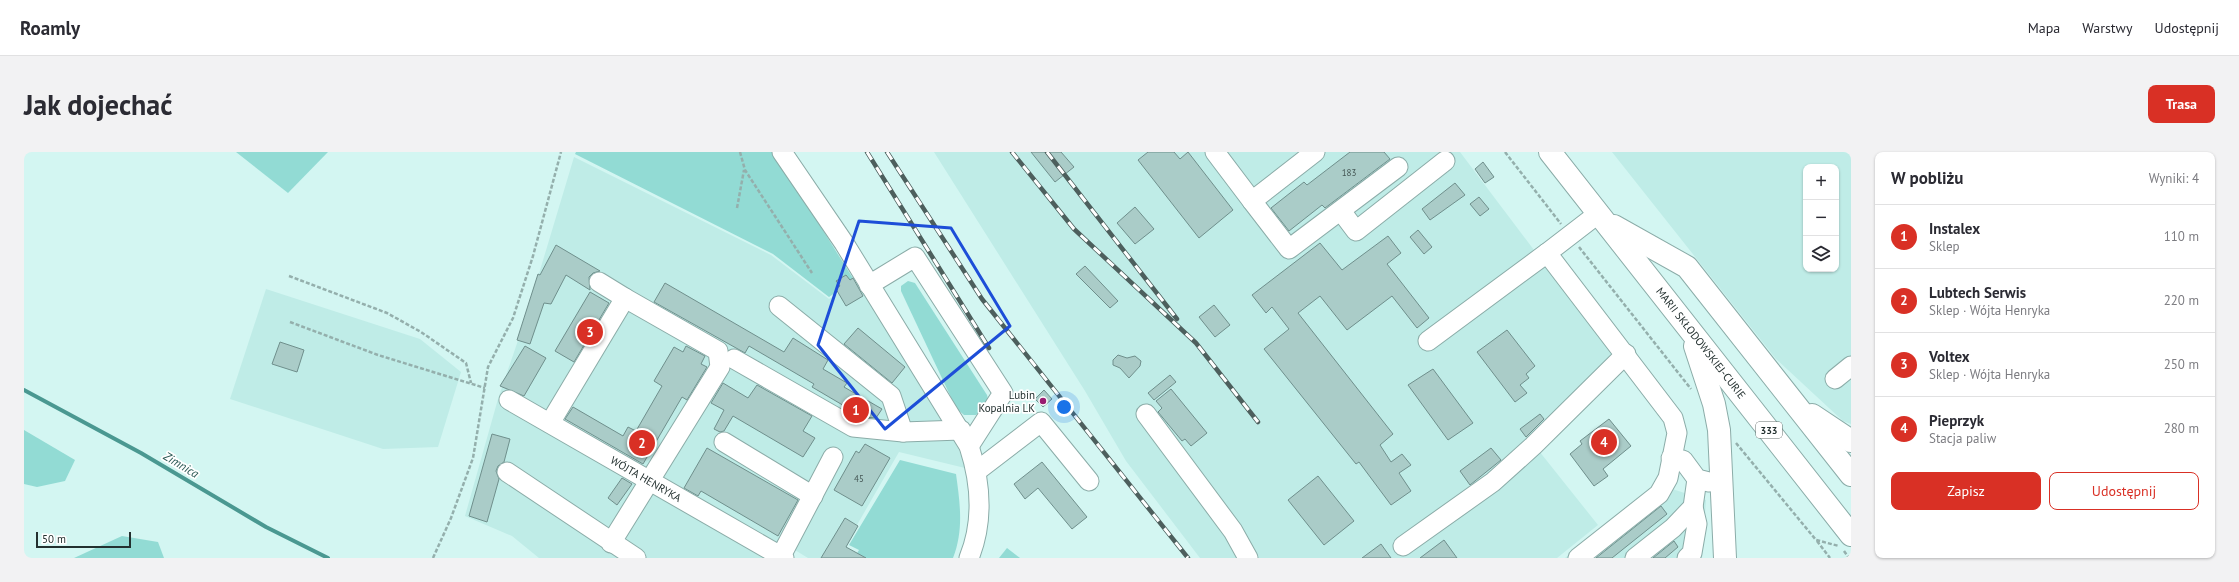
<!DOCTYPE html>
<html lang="pl">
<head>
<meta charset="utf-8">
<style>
	body { margin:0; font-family:"PT Sans",sans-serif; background:#f2f2f3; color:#2b2b33 }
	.controls { position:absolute; right:12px; top:12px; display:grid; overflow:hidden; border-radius:8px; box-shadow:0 1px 3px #0004 }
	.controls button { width:36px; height:36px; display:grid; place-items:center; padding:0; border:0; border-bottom:1px solid #e1e1e2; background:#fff; color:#2b2b33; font:20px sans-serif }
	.scale { position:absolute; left:12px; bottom:10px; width:95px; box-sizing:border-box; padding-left:4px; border:2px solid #23302f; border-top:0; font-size:11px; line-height:14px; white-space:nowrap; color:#23302f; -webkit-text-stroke:3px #fff; paint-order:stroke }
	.you { position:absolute; left:1040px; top:255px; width:14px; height:14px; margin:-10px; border:3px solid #fff; border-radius:50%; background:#1a73e8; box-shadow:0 0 0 6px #1a73e833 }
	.badge { display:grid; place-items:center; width:26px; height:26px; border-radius:50%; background:#d93025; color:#fff; font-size:13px; font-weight:700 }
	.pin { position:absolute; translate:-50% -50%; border:2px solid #fff; box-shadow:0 1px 4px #0006 }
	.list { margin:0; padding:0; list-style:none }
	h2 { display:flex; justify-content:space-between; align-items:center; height:52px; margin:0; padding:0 16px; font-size:17px }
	h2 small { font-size:13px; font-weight:400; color:#7c7c81 }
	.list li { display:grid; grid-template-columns:26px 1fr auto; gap:12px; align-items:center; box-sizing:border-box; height:64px; padding:0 16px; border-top:1px solid #e1e1e2 }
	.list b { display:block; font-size:15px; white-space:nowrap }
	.list p { margin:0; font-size:13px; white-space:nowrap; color:#7c7c81 }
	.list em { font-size:13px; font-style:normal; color:#7c7c81 }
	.actions { display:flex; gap:8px; padding:12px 16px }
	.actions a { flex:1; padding:9px 0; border:1px solid #d93025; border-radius:8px; text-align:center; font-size:14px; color:#d93025 }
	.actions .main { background:#d93025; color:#fff }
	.icon { flex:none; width:22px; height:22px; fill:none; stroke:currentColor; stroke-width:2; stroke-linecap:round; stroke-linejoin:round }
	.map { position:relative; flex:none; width:1827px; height:406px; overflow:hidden; border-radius:8px }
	header { display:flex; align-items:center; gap:24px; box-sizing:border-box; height:56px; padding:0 20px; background:#fff; border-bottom:1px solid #e1e1e2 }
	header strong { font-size:19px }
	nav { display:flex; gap:22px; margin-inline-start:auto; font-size:14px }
	.intro { display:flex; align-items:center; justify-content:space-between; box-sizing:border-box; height:96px; padding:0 24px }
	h1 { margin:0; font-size:28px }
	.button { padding:10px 18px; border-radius:8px; background:#d93025; color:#fff; font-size:14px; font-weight:700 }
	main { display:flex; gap:24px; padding:0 24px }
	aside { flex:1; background:#fff; border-radius:8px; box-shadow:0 1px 3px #0004 }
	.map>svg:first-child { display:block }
	.built { fill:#bfece7; fill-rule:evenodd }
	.green { fill:#92dbd4 }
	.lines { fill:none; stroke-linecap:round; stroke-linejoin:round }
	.stream { stroke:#4a9891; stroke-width:4 }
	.building { fill:#aaccc8; stroke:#6f8f8c }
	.minor-casing { stroke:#8baca8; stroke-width:21 }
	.major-casing { stroke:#8baca8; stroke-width:24 }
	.path { stroke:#94afac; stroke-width:2.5; stroke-dasharray:4 2; stroke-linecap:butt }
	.minor { stroke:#fff; stroke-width:19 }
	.major { stroke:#fff; stroke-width:22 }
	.rail-casing { stroke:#4d5f5d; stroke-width:4.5 }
	.rail { stroke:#fff; stroke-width:3; stroke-dasharray:9; stroke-linecap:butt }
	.marked { fill:none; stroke:#1d4ed8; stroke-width:3; stroke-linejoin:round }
	.poi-dot { fill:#991a70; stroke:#fff; stroke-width:1.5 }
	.labels { text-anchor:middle; stroke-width:3.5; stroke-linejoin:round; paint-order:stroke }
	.number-label { font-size:9px; fill:#455755 }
	.shield { fill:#fff; stroke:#656e6d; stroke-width:1 }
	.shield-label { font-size:10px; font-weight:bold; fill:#23302f }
	.street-label { font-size:11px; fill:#23302f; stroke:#fff }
	.poi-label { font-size:11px; fill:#23302f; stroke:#fff; text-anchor:end }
	.water-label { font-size:12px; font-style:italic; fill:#2a5854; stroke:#fff }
</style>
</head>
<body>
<header>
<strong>Roamly</strong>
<nav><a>Mapa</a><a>Warstwy</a><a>Udostępnij</a></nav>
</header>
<div class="intro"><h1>Jak dojechać</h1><a class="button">Trasa</a></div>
<main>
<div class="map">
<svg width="1827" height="406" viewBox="0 0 1827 406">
	<rect width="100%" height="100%" fill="#d3f6f2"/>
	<g class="built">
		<polygon points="910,0 1436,0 1599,216 1515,299 1574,373 1533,406 1176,406 1102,309 1061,239"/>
		<path d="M 1588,0 L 1827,0 L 1827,272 L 1819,269 L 1752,207 ZM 1782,15 L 1812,15 L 1812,117 L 1782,117 Z"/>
		<polygon points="550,5 747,103 805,147 833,131 913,256 937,302 941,316 875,300 814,406 784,406 756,389 748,406 515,406 488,384 441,364 474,247 502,165"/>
		<polygon points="242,137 396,187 437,220 414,295 359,297 206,247"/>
		<polygon points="1633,332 1682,348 1678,406 1541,406"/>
	</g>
	<g class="green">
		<polygon points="212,0 304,0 264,41"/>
		<polygon points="552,0 750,0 830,128 805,145 749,102 551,2"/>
		<polygon points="884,129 891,131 963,243 965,251 952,263 940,263 932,256 877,139 877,134"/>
		<polygon points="0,278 51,308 41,329 13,335 0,332"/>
		<path d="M 876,308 L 932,322 C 936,351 940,378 929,406 L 830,406 L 835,398 L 825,393 Z"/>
		<polygon points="98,384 134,390 140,406 50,406"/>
		<polygon points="983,396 996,406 975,406"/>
	</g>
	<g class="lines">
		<polyline class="stream" points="0,238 117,301 242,375 304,406"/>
	</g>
	<g class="building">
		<polygon points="1007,0 1037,0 1050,15 1031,30"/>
		<polygon points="1124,0 1150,0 1156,7 1164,0 1209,58 1175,86 1114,8"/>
		<polygon points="1326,0 1360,0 1366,7 1301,56 1298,53 1265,79 1247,56 1280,30 1283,33"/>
		<polygon points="1459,10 1470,25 1461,31 1451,17"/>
		<polygon points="1431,31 1441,43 1406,68 1398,57"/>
		<polygon points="1455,45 1465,57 1456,64 1446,52"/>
		<polygon points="1111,55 1130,77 1111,92 1093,71"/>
		<polygon points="1394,78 1408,95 1400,102 1386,85"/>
		<polygon points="1364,84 1377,101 1363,112 1405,166 1393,176 1368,144 1323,178 1296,144 1274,161 1369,282 1356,293 1367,310 1378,302 1387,313 1375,321 1387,339 1367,353 1335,310 1332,312 1240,197 1265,177 1248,155 1242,161 1228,143 1296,91 1318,118"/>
		<polygon points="532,93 576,119 569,121 565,125 566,138 542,123 527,152 520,151 506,192 493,188 514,122 516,123"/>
		<polygon points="1061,114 1094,149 1086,156 1052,122"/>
		<polygon points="822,123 826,128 829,126 839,144 822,154 812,137 816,134 812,129"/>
		<polygon points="641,131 760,200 769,186 804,208 799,217 823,231 820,235 858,257 852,266 839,265 788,235 790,232 725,194 721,201 630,150"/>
		<polygon points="566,140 585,151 550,210 531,199"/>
		<polygon points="1190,153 1206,173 1191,185 1175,165"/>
		<polygon points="834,176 881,215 868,231 820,192"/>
		<polygon points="1483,178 1511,214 1502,222 1505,226 1496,233 1503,241 1491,250 1453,200"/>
		<polygon points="256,190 280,198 273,220 248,212"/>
		<polygon points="501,194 522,206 500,244 476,234"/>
		<polygon points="662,194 681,204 677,212 683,215 663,248 658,245 619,312 541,267 549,255 599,284 604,275 612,279 638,234 630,229 650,195 659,200"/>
		<polygon points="1094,203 1103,206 1111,204 1117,209 1116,214 1105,226 1096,216 1089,213 1089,208"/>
		<polygon points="1409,217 1449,271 1424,288 1384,233"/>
		<polygon points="1146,223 1152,230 1130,248 1124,241"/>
		<polygon points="699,231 724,246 733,233 788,264 779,279 791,286 779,305 709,264 700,279 696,280 690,277 700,258 687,251"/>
		<polygon points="1147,237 1183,281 1167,294 1161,287 1158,289 1134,260 1138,256 1132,249"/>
		<polygon points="1020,238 1028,247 1019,255 1011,247"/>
		<polygon points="1516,262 1520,267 1502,285 1496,277"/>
		<polygon points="1585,267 1607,294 1579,317 1584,324 1570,334 1546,302 1558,292 1556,289"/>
		<polygon points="468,282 486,287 480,310 474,314 472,319 475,327 463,370 445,364"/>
		<polygon points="841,292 866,306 838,354 810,338 832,299 835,301"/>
		<polygon points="683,296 774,348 754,384 677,339 674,344 660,336"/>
		<polygon points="1467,296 1477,308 1446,333 1436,319"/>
		<polygon points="1018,310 1063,365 1048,377 1014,336 1001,347 990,332"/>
		<polygon points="1294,324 1330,369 1300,393 1264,348"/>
		<polygon points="598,326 608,332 593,353 584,346"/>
		<polygon points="1637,354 1643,362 1588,406 1572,406"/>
		<polygon points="821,366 834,374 822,395 842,406 797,406"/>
		<polygon points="1420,388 1433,406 1396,406"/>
		<polygon points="1650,389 1654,395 1641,406 1629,406"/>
		<polygon points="1357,392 1367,406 1338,406"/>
	</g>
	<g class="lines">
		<defs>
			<g id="minor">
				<path d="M 758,0 L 820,91 L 945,294 C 957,331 960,369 945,406"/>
				<polyline points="1191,0 1228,49"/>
				<polyline points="1291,0 1228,49 1265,97 1374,15"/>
				<polyline points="1317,59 1332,79 1421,9"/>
				<polyline points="845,133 891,105 979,241 945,294"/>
				<polyline points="755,154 867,244 879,280"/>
				<polyline points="1404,189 1523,101"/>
				<polyline points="710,207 829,275 879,280 937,278"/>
				<polyline points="1811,227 1827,214"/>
				<polyline points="485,248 760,406"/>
				<polyline points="1122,262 1209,379 1224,406"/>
				<polyline points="526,271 601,146 575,130"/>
				<polyline points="700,290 789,344"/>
				<polyline points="1647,306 1659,308 1673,327 1685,330"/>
				<polyline points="953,319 1017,270 1065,329"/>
				<polyline points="483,320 612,406"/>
				<polyline points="587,391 696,215 694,199 601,146"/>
				<polyline points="1379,394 1469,330 1509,294 1602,202"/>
				<polyline points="757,404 809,305"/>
				<polyline points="1554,406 1635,342 1644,326 1653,281 1649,266 1523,101 1575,61"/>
				<polyline points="1611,406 1649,376 1669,355 1673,327"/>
				<polyline points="1663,406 1668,401 1673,372 1669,355"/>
			</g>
			<g id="major">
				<polyline points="1526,0 1827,383"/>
				<polyline points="1590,74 1663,115 1827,323"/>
				<polyline points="1671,194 1690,252 1695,278 1701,406"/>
				<polyline points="1788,263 1827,289"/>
			</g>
		</defs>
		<use href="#minor" class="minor-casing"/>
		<use href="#major" class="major-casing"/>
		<g class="path">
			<polyline points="716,0 721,18 788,121"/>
			<polyline points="1481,0 1537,72"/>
			<polyline points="713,56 720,18"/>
			<polyline points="1555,95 1667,237"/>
			<polyline points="265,124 363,161 397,180 442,211 447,231"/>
			<polyline points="266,170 354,203 461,236"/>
			<polyline points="1712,291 1792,388 1815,394"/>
			<polyline points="1793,389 1806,406"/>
			<polyline points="1820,399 1825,406"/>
			<polyline points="409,406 427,366 449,306 464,215 489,166 509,104 537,0"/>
		</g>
		<use href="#minor" class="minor"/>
		<use href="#major" class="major"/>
		<defs>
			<g id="rail">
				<polyline points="843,0 965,196"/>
				<polyline points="863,0 958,147 1164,406"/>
				<polyline points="988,0 1050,77 1172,191 1234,270"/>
				<polyline points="1023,0 1153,167"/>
			</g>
		</defs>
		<use href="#rail" class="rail-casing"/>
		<use href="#rail" class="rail"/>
	</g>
	<path class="marked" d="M 835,69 L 927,76 L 986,174 L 861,277 L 794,193 Z"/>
	<circle class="poi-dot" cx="1019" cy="249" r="4"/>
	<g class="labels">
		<g class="number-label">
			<text x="1325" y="24">183</text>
			<text x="835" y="330">45</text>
		</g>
		<rect class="shield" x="1732" y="270" width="26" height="16" rx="3"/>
		<g class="shield-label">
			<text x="1745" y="282">333</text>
		</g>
		<g class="street-label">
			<text transform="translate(1677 191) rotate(52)" y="4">MARII SKŁODOWSKIEJ-CURIE</text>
			<text transform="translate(622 327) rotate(30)" y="4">WÓJTA HENRYKA</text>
		</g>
		<g class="poi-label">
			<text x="1011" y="247">Lubin<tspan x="1011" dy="13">Kopalnia LK</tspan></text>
		</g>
		<g class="water-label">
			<text transform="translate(157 313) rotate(31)" y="4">Zimnica</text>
		</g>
	</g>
</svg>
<div class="controls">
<button>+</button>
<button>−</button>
<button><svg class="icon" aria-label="layers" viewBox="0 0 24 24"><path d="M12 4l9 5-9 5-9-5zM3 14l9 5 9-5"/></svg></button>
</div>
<div class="scale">50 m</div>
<div class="you"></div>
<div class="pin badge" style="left:832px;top:258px">1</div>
<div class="pin badge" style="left:618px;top:291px">2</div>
<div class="pin badge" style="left:566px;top:180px">3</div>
<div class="pin badge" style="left:1580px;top:290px">4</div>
</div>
<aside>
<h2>W pobliżu<small>Wyniki: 4</small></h2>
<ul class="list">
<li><span class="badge">1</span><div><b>Instalex</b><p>Sklep</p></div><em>110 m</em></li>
<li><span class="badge">2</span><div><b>Lubtech Serwis</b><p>Sklep · Wójta Henryka</p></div><em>220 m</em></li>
<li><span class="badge">3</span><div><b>Voltex</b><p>Sklep · Wójta Henryka</p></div><em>250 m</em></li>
<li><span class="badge">4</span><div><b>Pieprzyk</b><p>Stacja paliw</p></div><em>280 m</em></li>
</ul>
<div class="actions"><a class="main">Zapisz</a><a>Udostępnij</a></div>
</aside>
</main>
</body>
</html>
